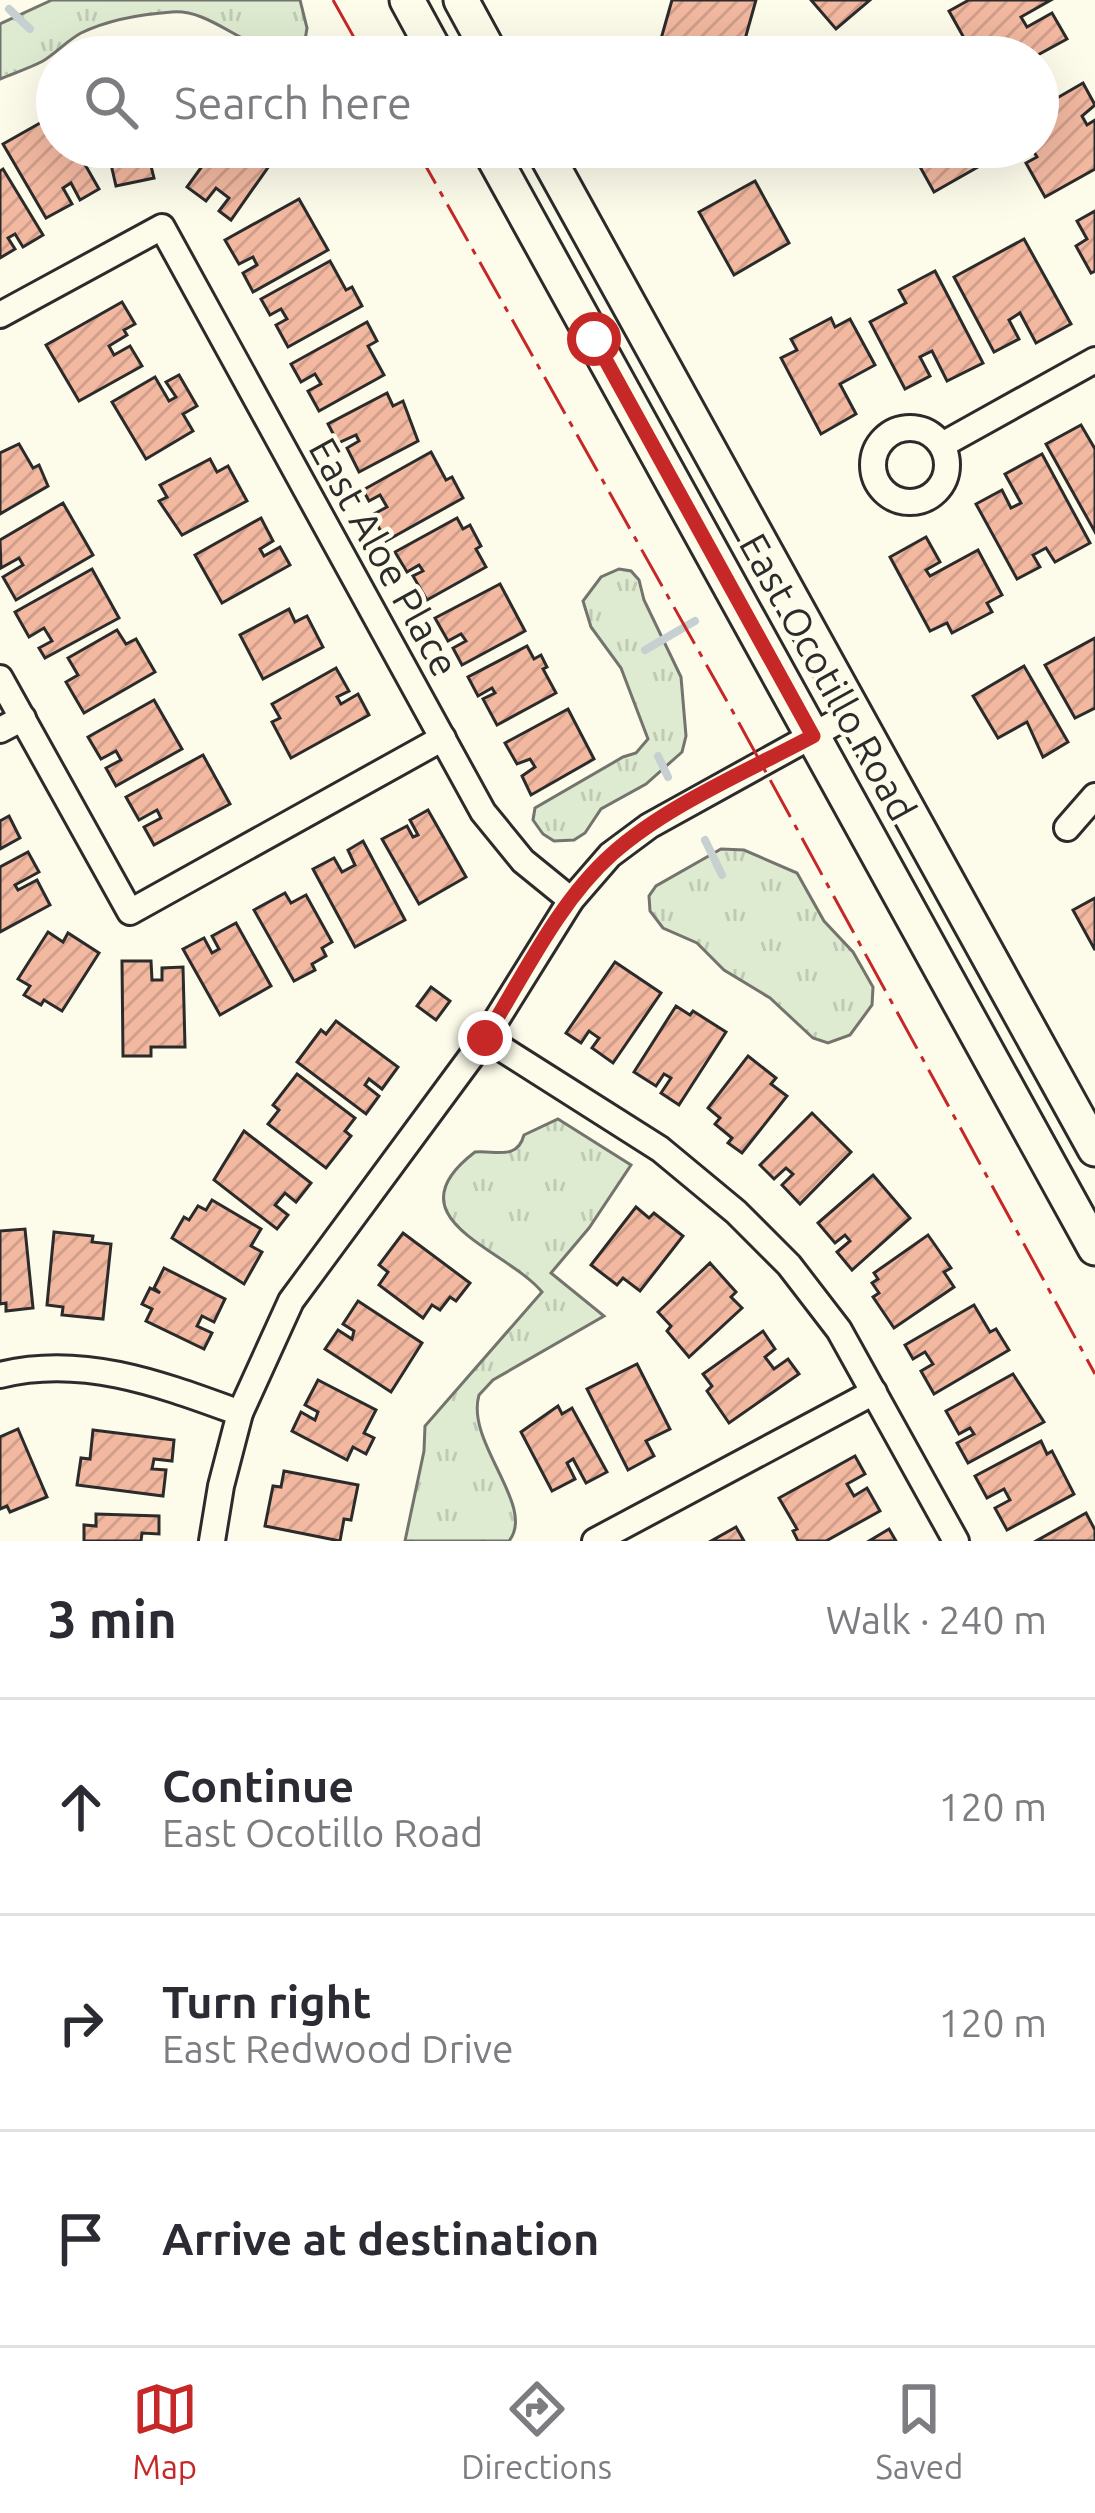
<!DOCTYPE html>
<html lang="en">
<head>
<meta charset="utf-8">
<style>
	body { margin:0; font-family:Ubuntu,sans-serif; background:#f7f7f7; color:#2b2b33 }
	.stop { position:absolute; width:36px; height:36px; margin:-27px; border:9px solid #c62828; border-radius:50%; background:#fff }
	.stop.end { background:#c62828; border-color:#fff; box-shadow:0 3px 12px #0008 }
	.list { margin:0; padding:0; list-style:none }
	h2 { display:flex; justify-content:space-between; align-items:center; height:156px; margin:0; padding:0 48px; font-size:51px }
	h2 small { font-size:39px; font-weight:400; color:#7c7c81 }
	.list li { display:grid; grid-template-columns:78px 1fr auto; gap:36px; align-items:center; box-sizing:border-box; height:216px; padding:0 48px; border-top:3px solid #e1e1e2 }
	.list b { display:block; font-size:45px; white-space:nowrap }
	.list p { margin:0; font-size:39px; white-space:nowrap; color:#7c7c81 }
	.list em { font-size:39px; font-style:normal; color:#7c7c81 }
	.icon { flex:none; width:66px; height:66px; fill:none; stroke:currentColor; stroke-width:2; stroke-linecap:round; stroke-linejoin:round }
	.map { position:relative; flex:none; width:1095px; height:1541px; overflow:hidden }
	.search { position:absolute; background:#fff; box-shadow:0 12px 48px #0002; left:36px; right:36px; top:36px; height:132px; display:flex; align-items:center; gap:30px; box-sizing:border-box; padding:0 42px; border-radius:66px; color:#7c7c81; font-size:45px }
	.sheet { height:804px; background:#fff }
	nav { display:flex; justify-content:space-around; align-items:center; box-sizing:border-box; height:168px; border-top:3px solid #e1e1e2; background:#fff; font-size:33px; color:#7c7c81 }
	nav a { display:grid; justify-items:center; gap:6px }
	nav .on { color:#c62828 }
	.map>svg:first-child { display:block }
	.grass { fill:url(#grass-tufts); stroke:#74746e; stroke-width:3 }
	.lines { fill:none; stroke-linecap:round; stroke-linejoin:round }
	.stream { stroke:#c7d0d0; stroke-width:8 }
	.building { fill:url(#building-hatch); stroke:#2b2b2b; stroke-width:3 }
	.street-casing { stroke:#2b2b2b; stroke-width:30 }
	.secondary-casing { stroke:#2b2b2b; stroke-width:39 }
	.street { stroke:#fdfbea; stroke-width:24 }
	.secondary { stroke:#fdfbea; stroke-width:33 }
	.power { stroke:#c62828; stroke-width:3; stroke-dasharray:42 9 6 9; stroke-linecap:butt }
	.route { stroke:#c62828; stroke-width:15 }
	.labels { text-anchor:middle; stroke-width:9; stroke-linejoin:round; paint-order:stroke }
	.street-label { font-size:39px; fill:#2b2b2b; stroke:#fdfbea }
</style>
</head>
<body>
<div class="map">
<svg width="1095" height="1541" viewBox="0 0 1095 1541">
	<defs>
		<pattern id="grass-tufts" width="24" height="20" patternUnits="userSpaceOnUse" patternTransform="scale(3)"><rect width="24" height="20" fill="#deebd1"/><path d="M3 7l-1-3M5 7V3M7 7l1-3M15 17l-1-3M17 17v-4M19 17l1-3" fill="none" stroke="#bfcab4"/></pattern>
		<pattern id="building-hatch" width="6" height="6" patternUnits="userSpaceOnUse" patternTransform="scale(3)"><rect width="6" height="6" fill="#f2b8a0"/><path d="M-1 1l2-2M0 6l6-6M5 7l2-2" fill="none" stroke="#d09e8a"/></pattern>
	</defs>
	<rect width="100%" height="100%" fill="#fdfbea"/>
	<g class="grass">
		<path d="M 52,0 L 300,0 L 307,28 L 304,46 C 256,67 218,8 172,12 C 143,14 108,20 81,33 C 68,40 56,53 43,61 C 30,68 14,73 0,79 L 0,24 Z"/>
		<polygon points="619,569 631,571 639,580 644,600 681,677 686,736 682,752 646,784 601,809 585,833 574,840 554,841 543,834 533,820 535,808 623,757 636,753 648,739 621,668 591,627 583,601 601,577"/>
		<polygon points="721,849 744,850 797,873 824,921 853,952 873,987 872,1005 850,1035 828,1043 813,1038 770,998 724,970 697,943 663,928 650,911 649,896 656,886"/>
		<path d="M 558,1119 L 631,1165 L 589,1228 L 551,1273 L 604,1316 L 493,1380 L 479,1395 C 465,1443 537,1506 509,1541 L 405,1541 L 424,1451 L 425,1426 L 542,1292 C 507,1249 387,1219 475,1152 C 495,1150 517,1161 524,1135 Z"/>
	</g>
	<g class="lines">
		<g class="stream">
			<polyline points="9,9 30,29"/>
			<polyline points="380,157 389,147"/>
			<polyline points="645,650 695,621"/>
			<polyline points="658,756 668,777"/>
			<polyline points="705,840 722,875"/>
		</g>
	</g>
	<g class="building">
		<polygon points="672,0 756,0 740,57 698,57 700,50 686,46 682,57 657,53"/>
		<polygon points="811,0 870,0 836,29"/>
		<polygon points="969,0 1051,0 1021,17 1027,27 1052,13 1067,39 1034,57 990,57 981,40 969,47 949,11"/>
		<polygon points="1083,83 1095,105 1082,116 1087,125 1095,120 1095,169 1045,197 1026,163 1037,157 1031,147 1038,147 1038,109"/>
		<polygon points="56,114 57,147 75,147 99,189 80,200 71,183 63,188 72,204 46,218 3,144"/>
		<polygon points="107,147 162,147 165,159 150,162 154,178 116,186"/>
		<polygon points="216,147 264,147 276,156 231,220 219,211 229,198 216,188 206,201 187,187"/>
		<polygon points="909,147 967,147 978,167 934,192"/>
		<polygon points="3,169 43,235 23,247 15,234 8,238 15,249 0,258 0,171"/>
		<polygon points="755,181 789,243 734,275 699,212"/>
		<polygon points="299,199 328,250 253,292 243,273 257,265 253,257 239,264 225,240"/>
		<polygon points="1095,211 1095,271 1091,273 1076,246 1087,239 1077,221"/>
		<polygon points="1024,239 1071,324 1036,343 1020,313 1009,320 1019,339 994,352 954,277"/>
		<polygon points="330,261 346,290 352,287 362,306 288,347 276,325 287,319 281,309 270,315 261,299"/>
		<polygon points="935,271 983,363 947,381 932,351 920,357 930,376 905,389 870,322 906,303 899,290"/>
		<polygon points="122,302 135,324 124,330 127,335 109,346 114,355 130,346 142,366 79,401 46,345"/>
		<polygon points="831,318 835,327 850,319 875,365 840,384 856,414 821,434 781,358 797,350 791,339"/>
		<polygon points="367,322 377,341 368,346 384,375 319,411 308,391 321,384 315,374 301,382 291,364"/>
		<polygon points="179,375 197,406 183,414 193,431 146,459 112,402 155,377 169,401 176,397 166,382"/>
		<polygon points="387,393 393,406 403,401 418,441 359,472 347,448 359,441 356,435 338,443 328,424"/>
		<polygon points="1081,425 1095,449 1095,532 1046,444"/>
		<polygon points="19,444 33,468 39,465 48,486 0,514 0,453"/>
		<polygon points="431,452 446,480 452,477 463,498 386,541 372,515 387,507 380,495 369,501 363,490"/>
		<polygon points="1042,454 1090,543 1055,562 1046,548 1033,555 1040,567 1017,579 976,504 1002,490 1011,508 1021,503 1005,474"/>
		<polygon points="210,459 217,472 228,466 247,501 182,535 159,501 167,497 160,485"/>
		<polygon points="63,503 93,555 16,600 3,577 23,565 19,558 1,568 0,540"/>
		<polygon points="261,518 273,541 260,549 264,556 280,547 290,565 222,603 195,555"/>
		<polygon points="457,518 463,529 470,525 481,546 476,549 486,567 427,600 413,576 423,571 419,565 407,572 395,552"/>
		<polygon points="926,537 940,562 926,570 930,576 978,550 1002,595 987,603 992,612 952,633 947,623 930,631 890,557"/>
		<polygon points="92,569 119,618 45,658 39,648 52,641 44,628 29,637 15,612"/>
		<polygon points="500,584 525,631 462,665 453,648 466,641 461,634 448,641 435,618"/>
		<polygon points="289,609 295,622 307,616 323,647 263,679 240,635"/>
		<polygon points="117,630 126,644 136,639 155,672 84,713 66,682 78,675 68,658"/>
		<polygon points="1095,638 1095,708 1075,718 1045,665"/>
		<polygon points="527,646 534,659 541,655 547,667 543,669 556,693 497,725 483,699 495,693 492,688 478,696 468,677"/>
		<polygon points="1024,666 1068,742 1043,757 1027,722 998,738 973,696"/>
		<polygon points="336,668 349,691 337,697 341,704 358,694 369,715 291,758 272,722 280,718 272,704"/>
		<polygon points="154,700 182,749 116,786 106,768 121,760 116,751 101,759 88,737"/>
		<polygon points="568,709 594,759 531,795 522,776 535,767 530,759 517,764 505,743"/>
		<polygon points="203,755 230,804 154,845 144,827 161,818 157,810 139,820 126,797"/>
		<polygon points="428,810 466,877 419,904 382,839 407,826 413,837 418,835 410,820"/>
		<polygon points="9,816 20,838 0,849 0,821"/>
		<polygon points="363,841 405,920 355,947 313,869 334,858 342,872 355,865 348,850"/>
		<polygon points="28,852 39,872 15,885 18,890 37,880 50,905 0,932 0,867"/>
		<polygon points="285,893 291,903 306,895 332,942 322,948 326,956 312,964 315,970 294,981 254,910"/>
		<polygon points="1095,898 1095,950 1073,910"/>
		<polygon points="236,923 271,986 220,1015 183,949 204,938 212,953 219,949 212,936"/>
		<polygon points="48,932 63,942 68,933 99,953 62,1011 44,1000 41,1005 24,995 30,986 18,979"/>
		<polygon points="122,961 151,961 152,980 162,980 162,968 183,967 185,1047 151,1047 151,1056 123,1056"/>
		<polygon points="615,962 661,993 613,1063 592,1048 599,1038 589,1031 581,1043 566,1033"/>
		<polygon points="431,987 450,1001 436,1020 417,1006"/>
		<polygon points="676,1006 690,1015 693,1011 726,1032 679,1105 661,1093 671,1078 664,1074 656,1086 634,1072"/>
		<polygon points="336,1021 398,1067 382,1089 369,1079 365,1085 379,1096 366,1114 297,1062 321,1030 326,1034"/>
		<polygon points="748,1056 776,1078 771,1084 787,1096 742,1153 728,1143 732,1138 715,1124 720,1118 708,1108"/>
		<polygon points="297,1074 355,1118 345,1131 351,1136 326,1168 268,1124 279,1110 273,1105"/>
		<polygon points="812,1113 851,1152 800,1204 782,1185 793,1174 786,1168 774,1179 760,1165"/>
		<polygon points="244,1131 311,1183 296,1202 285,1193 275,1205 288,1215 277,1229 214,1180"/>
		<polygon points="873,1175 910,1218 852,1270 837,1252 850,1241 845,1235 835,1243 818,1223"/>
		<polygon points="212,1200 261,1229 251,1246 262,1252 244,1284 172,1238 184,1217 189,1220 198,1206 206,1210"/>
		<polygon points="636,1207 649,1218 654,1213 683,1236 640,1291 623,1278 617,1285 591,1265"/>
		<polygon points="25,1229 33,1308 6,1311 6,1303 0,1304 0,1231"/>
		<polygon points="54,1232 93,1236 92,1242 111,1244 103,1319 62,1315 63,1307 47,1305"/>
		<polygon points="403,1233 470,1283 456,1301 450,1297 440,1310 432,1305 423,1318 379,1285 388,1272 379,1265"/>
		<polygon points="928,1235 951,1268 944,1272 954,1287 894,1328 873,1297 879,1293 872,1283 878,1279 874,1273"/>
		<polygon points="710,1263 736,1292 731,1297 742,1308 689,1357 667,1331 671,1326 658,1312"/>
		<polygon points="164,1268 225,1299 214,1322 202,1316 197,1326 212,1333 204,1349 146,1321 152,1309 142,1304 150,1288 160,1293 154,1288"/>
		<polygon points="358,1301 422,1343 391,1392 325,1349 338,1330 352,1339 354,1331 343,1324"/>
		<polygon points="974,1305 990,1332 996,1329 1009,1350 934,1394 921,1371 933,1364 925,1352 913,1359 905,1345"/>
		<polygon points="763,1331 775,1349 765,1357 774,1369 788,1359 799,1374 729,1423 707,1391 712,1386 703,1374"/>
		<polygon points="637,1364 670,1429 646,1441 654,1456 628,1470 587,1389"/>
		<polygon points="1013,1374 1044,1422 968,1463 957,1443 974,1434 970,1428 959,1434 946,1411"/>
		<polygon points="318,1380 376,1410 364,1433 374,1438 366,1454 353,1447 347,1460 292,1431 301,1412 315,1420 318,1412 305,1405"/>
		<polygon points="558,1406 562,1414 572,1408 607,1472 586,1483 573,1459 567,1463 575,1479 552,1491 521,1432"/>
		<polygon points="18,1429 47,1497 10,1512 7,1506 0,1509 0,1437"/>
		<polygon points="93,1430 174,1440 172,1461 154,1459 152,1469 166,1470 163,1496 77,1485 81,1458 90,1459"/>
		<polygon points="1041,1441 1047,1454 1052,1451 1074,1494 1007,1530 995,1508 1010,1500 1004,1489 987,1498 975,1476"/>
		<polygon points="855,1456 865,1474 847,1484 854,1496 867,1488 880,1511 826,1541 798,1541 793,1531 797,1529 779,1498"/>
		<polygon points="284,1471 358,1485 351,1520 344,1519 340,1541 265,1526 273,1486 281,1487"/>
		<polygon points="1086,1513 1095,1530 1095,1541 1036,1541"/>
		<polygon points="96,1514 159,1516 159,1534 142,1533 141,1541 84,1541 84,1525 96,1526"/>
		<polygon points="736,1527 744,1541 711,1541"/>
		<polygon points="889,1529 896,1541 869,1541"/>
	</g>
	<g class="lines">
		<defs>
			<g id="street">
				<polyline points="0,315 162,227 483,812 523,861 571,900"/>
				<circle cx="910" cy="465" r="37"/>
				<polyline points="942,445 1095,360"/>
				<polyline points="0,678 130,912 443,738"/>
				<polyline points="0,730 23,718"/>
				<polyline points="1067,828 1095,796"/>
				<polyline points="485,1038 660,1149 736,1212 789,1265 839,1330 956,1541"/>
				<path d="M 0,1375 C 83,1354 163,1385 240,1413"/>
				<polyline points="212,1541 221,1486 240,1413 291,1301 485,1038 571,900 610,855 649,826 853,713"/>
				<polyline points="595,1541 874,1392"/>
			</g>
			<g id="secondary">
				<polyline points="407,0 438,57"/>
				<polyline points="461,0 492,57"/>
				<polyline points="488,147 1095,1248"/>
				<polyline points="542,147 1095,1149"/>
			</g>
		</defs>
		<use href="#street" class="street-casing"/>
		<use href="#secondary" class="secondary-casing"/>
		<use href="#street" class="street"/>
		<use href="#secondary" class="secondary"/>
		<g class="power">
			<polyline points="333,0 365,57"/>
			<polyline points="415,147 733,712 1095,1374"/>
		</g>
	</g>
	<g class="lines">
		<path class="route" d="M 485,1038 C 523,977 558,902 612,854 C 667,805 748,771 813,736 L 594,339"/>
	</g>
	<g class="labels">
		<g class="street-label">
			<text transform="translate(384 557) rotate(61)" y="14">East Aloe Place</text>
			<text transform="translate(828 677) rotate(61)" y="14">East Ocotillo Road</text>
		</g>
	</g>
</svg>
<div class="stop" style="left:594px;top:339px"></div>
<div class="stop end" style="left:485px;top:1038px"></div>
<div class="search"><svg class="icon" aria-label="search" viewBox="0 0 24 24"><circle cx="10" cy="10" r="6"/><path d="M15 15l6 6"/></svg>Search here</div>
</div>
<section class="sheet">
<h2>3 min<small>Walk · 240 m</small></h2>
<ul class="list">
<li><svg class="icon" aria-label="ahead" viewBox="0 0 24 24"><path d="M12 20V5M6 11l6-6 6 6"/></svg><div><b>Continue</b><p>East Ocotillo Road</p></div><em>120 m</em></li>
<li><svg class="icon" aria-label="right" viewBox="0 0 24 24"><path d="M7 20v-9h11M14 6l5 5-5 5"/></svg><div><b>Turn right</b><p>East Redwood Drive</p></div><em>120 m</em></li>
<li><svg class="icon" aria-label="arrive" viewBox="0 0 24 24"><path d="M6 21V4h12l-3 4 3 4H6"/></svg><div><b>Arrive at destination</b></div></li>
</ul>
</section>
<nav>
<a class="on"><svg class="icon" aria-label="map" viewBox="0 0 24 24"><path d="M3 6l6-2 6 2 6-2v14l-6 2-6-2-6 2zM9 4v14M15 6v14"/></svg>Map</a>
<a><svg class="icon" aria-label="directions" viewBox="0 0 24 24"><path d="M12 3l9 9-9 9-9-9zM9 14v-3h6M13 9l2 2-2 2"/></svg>Directions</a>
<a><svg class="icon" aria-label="saved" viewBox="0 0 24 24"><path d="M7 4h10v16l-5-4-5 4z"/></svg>Saved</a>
</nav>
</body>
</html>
